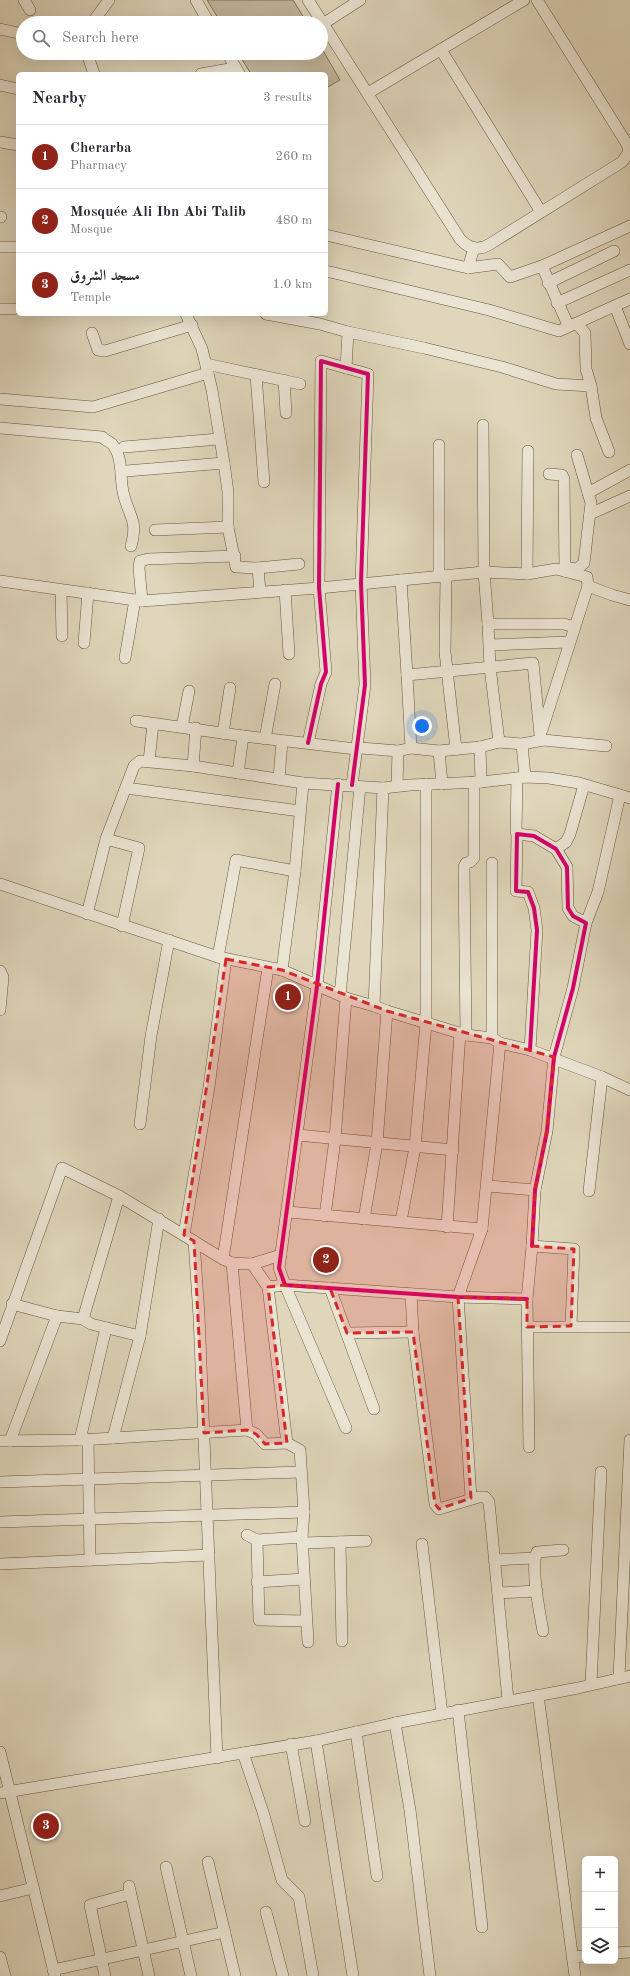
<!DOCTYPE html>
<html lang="en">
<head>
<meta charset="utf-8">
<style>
	body { margin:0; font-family:"Old Standard TT",Amiri,serif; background:#f2f2f3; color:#2b2b33 }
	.controls { position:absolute; right:12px; bottom:12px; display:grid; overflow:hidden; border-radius:6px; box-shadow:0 4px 16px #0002 }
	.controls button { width:36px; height:36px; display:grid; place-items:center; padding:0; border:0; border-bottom:1px solid #e1e1e2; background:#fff; color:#2b2b33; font:20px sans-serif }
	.you { position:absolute; left:422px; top:726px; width:14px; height:14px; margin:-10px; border:3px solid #fff; border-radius:50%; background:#1a73e8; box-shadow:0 0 0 6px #1a73e833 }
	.badge { display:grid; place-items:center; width:26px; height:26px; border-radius:50%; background:#8f2418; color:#fff; font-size:13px; font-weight:700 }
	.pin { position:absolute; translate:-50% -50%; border:2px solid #fff; box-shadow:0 1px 4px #0006 }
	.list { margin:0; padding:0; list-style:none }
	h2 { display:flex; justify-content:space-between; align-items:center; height:52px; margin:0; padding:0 16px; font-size:17px }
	h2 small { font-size:13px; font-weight:400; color:#7c7c81 }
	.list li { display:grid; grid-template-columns:26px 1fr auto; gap:12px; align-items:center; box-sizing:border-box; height:64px; padding:0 16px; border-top:1px solid #e1e1e2 }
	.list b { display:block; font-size:15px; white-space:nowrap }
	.list p { margin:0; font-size:13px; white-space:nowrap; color:#7c7c81 }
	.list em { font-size:13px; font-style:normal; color:#7c7c81 }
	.icon { flex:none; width:22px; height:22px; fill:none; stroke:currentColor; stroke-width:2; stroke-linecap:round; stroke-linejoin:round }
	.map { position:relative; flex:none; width:630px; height:1976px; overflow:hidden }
	.search { position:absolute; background:#fff; box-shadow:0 4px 16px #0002; left:16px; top:16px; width:312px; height:44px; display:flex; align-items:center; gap:10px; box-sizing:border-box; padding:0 14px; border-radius:22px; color:#7c7c81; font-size:15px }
	.panel { position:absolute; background:#fff; box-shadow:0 4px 16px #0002; left:16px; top:72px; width:312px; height:244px; border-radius:6px }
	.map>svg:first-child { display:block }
	.garden { fill:#c4b99f; stroke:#84725b }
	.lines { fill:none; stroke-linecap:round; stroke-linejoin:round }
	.minor-casing { stroke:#6a5640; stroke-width:12 }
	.minor { stroke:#eae4d3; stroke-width:11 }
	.cycleway-casing { stroke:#eae4d3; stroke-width:6 }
	.cycleway { stroke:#d6006c; stroke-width:4 }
	.marked { fill:#d62828; fill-opacity:0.2; stroke:#d62828; stroke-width:3; stroke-dasharray:8 5; stroke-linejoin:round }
</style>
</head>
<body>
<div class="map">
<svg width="630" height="1976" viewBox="0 0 630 1976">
	<rect width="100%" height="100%" fill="#dfd6bb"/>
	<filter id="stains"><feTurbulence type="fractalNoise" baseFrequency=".005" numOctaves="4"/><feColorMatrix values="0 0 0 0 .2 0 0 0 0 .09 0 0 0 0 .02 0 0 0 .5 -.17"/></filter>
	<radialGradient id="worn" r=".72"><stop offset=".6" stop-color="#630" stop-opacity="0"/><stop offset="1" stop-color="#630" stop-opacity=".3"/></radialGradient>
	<g class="garden">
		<polygon points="207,0 293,0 307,23 221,23"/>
		<polygon points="321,47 340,80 326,88 326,74 251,74 238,53 321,53"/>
	</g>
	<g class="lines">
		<defs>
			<g id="minor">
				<polyline points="24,0 30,10"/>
				<polyline points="196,0 209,23"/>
				<path d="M 308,0 L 460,239 C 469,249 479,251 490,244 L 622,162 L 629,152 L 627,144 L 537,0"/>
				<polyline points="92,23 109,0"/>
				<polyline points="323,24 360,0"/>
				<polyline points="0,29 23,34"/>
				<polyline points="441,50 541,212"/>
				<polyline points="87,53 94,74"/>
				<polyline points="227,53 239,73"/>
				<polyline points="201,74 235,68"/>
				<polyline points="0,85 18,89"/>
				<polyline points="368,93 524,0"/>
				<polyline points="0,142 18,145"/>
				<polyline points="0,217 1,217"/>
				<polyline points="326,235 468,268 498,264 510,277 542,266"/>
				<polyline points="0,247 18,247"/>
				<polyline points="468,268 474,248"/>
				<polyline points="326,271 489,310 559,331 630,299"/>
				<polyline points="548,283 614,251"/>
				<polyline points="557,303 630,270"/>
				<polyline points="615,306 630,344"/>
				<polyline points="0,309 14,309"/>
				<polyline points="186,314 202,349 212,390 224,463 228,492 228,527 236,567 258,568 299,564"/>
				<polyline points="266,314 320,324 348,332 424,348 502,367 556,384 591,386"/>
				<polyline points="577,324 585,333 586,369 591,386 596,418 609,452"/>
				<polyline points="568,325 542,266 630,226"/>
				<polyline points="92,333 98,350 105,351 192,325"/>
				<polyline points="206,364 300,384"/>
				<polyline points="346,368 348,332"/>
				<polyline points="256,375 264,482"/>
				<polyline points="284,380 286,413"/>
				<polyline points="0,399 93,407 208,373"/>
				<polyline points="483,425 484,572 488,624"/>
				<path d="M 0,428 L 102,437 C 105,440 110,442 112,444 C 124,457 119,480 124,496 C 130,518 138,521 131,546"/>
				<polyline points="439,445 439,576"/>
				<polyline points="124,447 219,439"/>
				<polyline points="126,471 224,463"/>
				<polyline points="549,474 562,475 564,479 565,571"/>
				<polyline points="588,493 630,470"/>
				<polyline points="590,514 630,496"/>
				<polyline points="155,530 228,527"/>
				<polyline points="258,568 260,592"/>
				<polyline points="568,568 577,569 584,563 591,503 577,455"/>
				<polyline points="527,574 528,451"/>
				<polyline points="446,576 445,652 456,749"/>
				<polyline points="401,580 407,675"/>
				<polyline points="0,581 142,601 319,588 484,572 527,574 556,569 587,577 588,586 612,595 630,600"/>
				<polyline points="61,590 62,636"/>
				<polyline points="285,590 289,654"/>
				<polyline points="142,601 139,568 140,561 148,559 235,556"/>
				<polyline points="84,643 88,593"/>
				<polyline points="490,645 569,642"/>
				<polyline points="125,658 135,600"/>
				<polyline points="136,721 243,736 356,749 361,748 398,751 411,748 439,751 480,747 499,742 522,744 543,740 606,746"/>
				<polyline points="182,727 189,691"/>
				<polyline points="542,730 588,586"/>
				<polyline points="223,733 230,688"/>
				<polyline points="265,739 275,684"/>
				<polyline points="499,742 490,667 488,624 564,624 574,627"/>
				<polyline points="308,743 321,684 326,672 319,588 321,361 368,374 361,583 365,685 352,785"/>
				<polyline points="522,744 525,777"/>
				<polyline points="480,747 481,782"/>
				<polyline points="411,748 407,675 533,663 540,735 543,740"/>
				<polyline points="439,751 442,784"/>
				<polyline points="149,761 153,724"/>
				<polyline points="193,766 196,728"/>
				<polyline points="238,773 243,736"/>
				<polyline points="279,779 282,741"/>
				<polyline points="338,784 317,986 279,1268 285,1285 458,1297 527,1299"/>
				<polyline points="397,786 398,751"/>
				<polyline points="126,788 300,811"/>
				<polyline points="516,832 517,778"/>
				<polyline points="106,839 139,848 122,926"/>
				<polyline points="556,849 566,842 570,834 584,785"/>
				<polyline points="492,863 492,1038"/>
				<polyline points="0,884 218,957 282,970 346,998 374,1006 387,1011 466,1035 492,1038 500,1043 530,1050 602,1077 630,1090"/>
				<polyline points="87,914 106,839 134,766 140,761 193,766 303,783 383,788 410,785 481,782 525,777 549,778 579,783 630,798"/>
				<polyline points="586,923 598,892 620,795"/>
				<polyline points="218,957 236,860 295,871"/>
				<polyline points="282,970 295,871 303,783"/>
				<polyline points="0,971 3,977 0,1010"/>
				<polyline points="340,995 360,787"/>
				<polyline points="374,1006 383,788"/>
				<polyline points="466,1035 464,867 466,863 470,862 474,858 474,782"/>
				<polyline points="530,1050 537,930 534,908 528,892 516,891 517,834 534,836 556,849 567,867 568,908 573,916 586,923 573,988 554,1057 547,1131 535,1190 532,1246"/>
				<polyline points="140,1124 151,1036 169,940"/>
				<polyline points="298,1135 453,1150"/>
				<polyline points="488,1186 535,1190"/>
				<polyline points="589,1191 602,1077"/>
				<polyline points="288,1212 482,1229"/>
				<polyline points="325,1216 335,1139 346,998"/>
				<polyline points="364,1219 377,1143 387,1011"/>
				<polyline points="401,1221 415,1147 426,1023 426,784"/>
				<polyline points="447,1227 460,1033"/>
				<polyline points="184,1235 209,1087 226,959"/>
				<polyline points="194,1241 199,1316 217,1758"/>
				<polyline points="223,1259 268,968"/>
				<polyline points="252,1264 268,1287 287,1443"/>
				<polyline points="268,1287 285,1285 346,1428"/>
				<polyline points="330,1288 374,1409"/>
				<polyline points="411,1294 413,1332 435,1504 439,1509 479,1497 485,1497 489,1502 508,1700"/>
				<polyline points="12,1304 57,1316 83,1319 91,1324 140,1336"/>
				<polyline points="83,1319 119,1196"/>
				<polyline points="527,1327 630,1327"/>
				<polyline points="347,1333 413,1332"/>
				<polyline points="0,1341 62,1168 119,1196 223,1259 232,1263"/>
				<polyline points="247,1430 256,1434 265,1444 287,1443 300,1450 304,1512 302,1537 308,1642"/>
				<polyline points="113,1438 140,1336 159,1219"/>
				<polyline points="88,1439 90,1560"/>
				<polyline points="80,1440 106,1328"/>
				<polyline points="0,1441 80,1440 247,1430 232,1263 252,1264 281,1255"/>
				<polyline points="10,1441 57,1316"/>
				<polyline points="529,1447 527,1299 532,1246 574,1249 571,1326"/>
				<polyline points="0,1482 301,1472"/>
				<polyline points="471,1498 458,1297 482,1229 500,1043"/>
				<polyline points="0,1522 304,1512"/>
				<polyline points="247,1535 257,1540 302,1537"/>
				<polyline points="257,1540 259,1620 306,1621"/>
				<polyline points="340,1542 342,1641"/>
				<polyline points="303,1543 366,1541"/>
				<polyline points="422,1544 442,1714"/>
				<polyline points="494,1560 534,1558"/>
				<polyline points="0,1564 209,1555"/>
				<polyline points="257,1582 304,1579"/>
				<polyline points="498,1593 537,1591"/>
				<path d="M 543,1631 C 540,1614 530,1567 537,1552 L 563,1550"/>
				<polyline points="619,1677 630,1440"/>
				<polyline points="591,1684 601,1472"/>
				<polyline points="538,1695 575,1976"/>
				<polyline points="458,1710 482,1927"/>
				<polyline points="395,1723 410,1810 430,1976"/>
				<polyline points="356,1732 377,1876"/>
				<polyline points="316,1741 353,1976"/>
				<polyline points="291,1744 305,1821"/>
				<polyline points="0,1752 55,1976"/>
				<polyline points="243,1753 263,1812 282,1880 299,1897 313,1976"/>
				<polyline points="0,1793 316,1741 395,1723 578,1688 630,1676"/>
				<polyline points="208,1862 235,1976"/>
				<polyline points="166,1867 191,1976"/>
				<polyline points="129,1886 149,1976"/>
				<polyline points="0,1896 33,1888"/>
				<polyline points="266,1912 283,1976"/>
				<polyline points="615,1953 630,1952"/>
				<polyline points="0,1957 5,1976"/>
				<polyline points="572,1957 585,1956"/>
				<polyline points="53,1970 225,1932"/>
				<polyline points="105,1976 90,1905 130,1894"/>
			</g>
		</defs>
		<use href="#minor" class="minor-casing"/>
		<use href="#minor" class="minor"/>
		<defs>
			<g id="cycleway">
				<polyline points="308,743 321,684 326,672 319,588 321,361 368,374 361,583 365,685 352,785"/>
				<polyline points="338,784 317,986 279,1268 285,1285 458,1297 527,1299"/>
				<polyline points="530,1050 537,930 534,908 528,892 516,891 517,834 534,836 556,849 567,867 568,908 573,916 586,923 573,988 554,1057 547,1131 535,1190 532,1246"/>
			</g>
		</defs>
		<use href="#cycleway" class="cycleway-casing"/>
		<use href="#cycleway" class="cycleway"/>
	</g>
	<path class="marked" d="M 226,959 L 282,970 L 387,1011 L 554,1057 L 547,1131 L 535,1190 L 532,1246 L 574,1249 L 571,1326 L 527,1327 L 527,1299 L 458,1297 L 471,1498 L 439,1509 L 435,1504 L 413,1332 L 347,1333 L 330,1288 L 285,1285 L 268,1287 L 287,1443 L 265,1444 L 256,1434 L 247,1430 L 204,1433 L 194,1241 L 184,1235 Z"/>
	<rect width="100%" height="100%" filter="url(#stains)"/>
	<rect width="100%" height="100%" fill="url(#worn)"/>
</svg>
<div class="controls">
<button>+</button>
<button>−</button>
<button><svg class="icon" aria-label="layers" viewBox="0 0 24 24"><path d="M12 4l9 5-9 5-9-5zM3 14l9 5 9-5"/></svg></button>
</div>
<div class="you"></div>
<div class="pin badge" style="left:288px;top:997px">1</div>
<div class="pin badge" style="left:326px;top:1260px">2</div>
<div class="pin badge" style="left:46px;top:1826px">3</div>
<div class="search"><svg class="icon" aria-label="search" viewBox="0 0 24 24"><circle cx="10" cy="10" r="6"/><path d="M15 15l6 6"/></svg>Search here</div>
<section class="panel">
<h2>Nearby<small>3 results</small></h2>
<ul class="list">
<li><span class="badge">1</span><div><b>Cherarba</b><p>Pharmacy</p></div><em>260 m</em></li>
<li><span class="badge">2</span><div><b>Mosquée Ali Ibn Abi Talib</b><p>Mosque</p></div><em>480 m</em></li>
<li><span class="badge">3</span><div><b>مسجد الشروق</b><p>Temple</p></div><em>1.0 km</em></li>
</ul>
</section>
</div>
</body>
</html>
